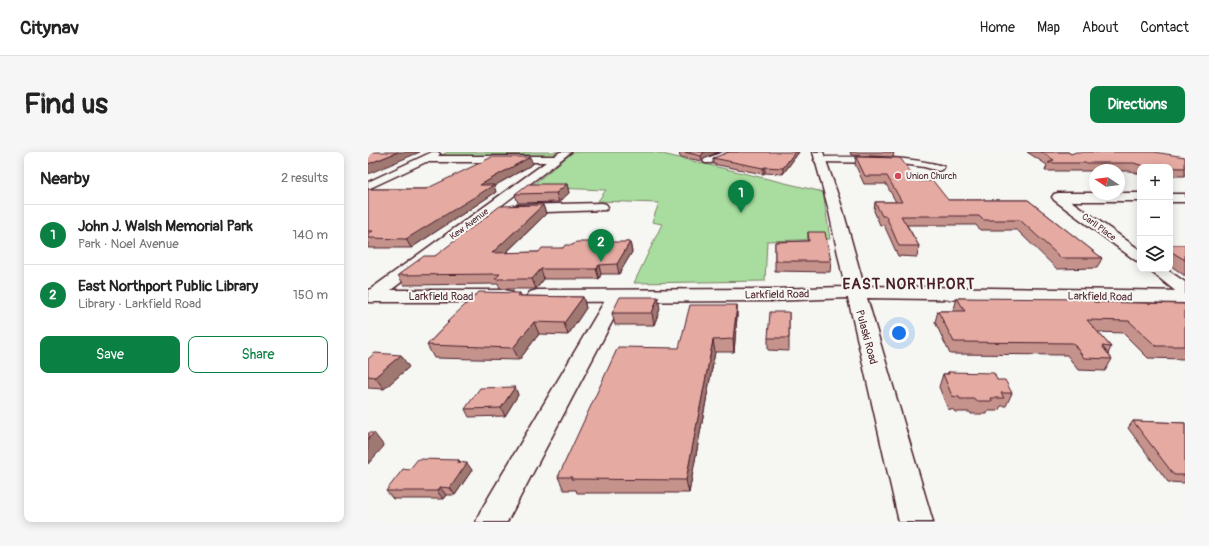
<!DOCTYPE html>
<html lang="en">
<head>
<meta charset="utf-8">
<style>
	body { margin:0; font-family:Pangolin,sans-serif; background:#f6f6f6; color:#222 }
	.controls { position:absolute; right:12px; top:12px; display:grid; overflow:hidden; border-radius:8px; box-shadow:0 2px 10px #0003 }
	.controls button { width:36px; height:36px; display:grid; place-items:center; padding:0; border:0; border-bottom:1px solid #e0e0e0; background:#fff; color:#222; font:20px sans-serif }
	.compass { position:absolute; left:721px; top:12px; width:36px; height:36px; border-radius:50%; background:#fff; box-shadow:0 2px 10px #0003; rotate:283deg }
	.you { position:absolute; left:531px; top:181px; width:14px; height:14px; margin:-10px; border:3px solid #fff; border-radius:50%; background:#1a73e8; box-shadow:0 0 0 6px #1a73e833 }
	.badge { display:grid; place-items:center; width:26px; height:26px; border-radius:50%; background:#0b8043; color:#fff; font-size:13px; font-weight:700 }
	.pin { position:absolute; translate:-50% -33px; filter:drop-shadow(0 1px 2px #0008) }
	.pin::after { content:''; position:absolute; top:21px; width:14px; height:12px; background:inherit; clip-path:polygon(0 0,100% 0,50% 100%) }
	.list { margin:0; padding:0; list-style:none }
	h2 { display:flex; justify-content:space-between; align-items:center; height:52px; margin:0; padding:0 16px; font-size:17px }
	h2 small { font-size:13px; font-weight:400; color:#767676 }
	.list li { display:grid; grid-template-columns:26px 1fr auto; gap:12px; align-items:center; box-sizing:border-box; height:60px; padding:0 16px; border-top:1px solid #e0e0e0 }
	.list b { display:block; font-size:15px; white-space:nowrap }
	.list p { margin:0; font-size:13px; white-space:nowrap; color:#767676 }
	.list em { font-size:13px; font-style:normal; color:#767676 }
	.actions { display:flex; gap:8px; padding:12px 16px }
	.actions a { flex:1; padding:9px 0; border:1px solid #0b8043; border-radius:8px; text-align:center; font-size:14px; color:#0b8043 }
	.actions .main { background:#0b8043; color:#fff }
	.icon { flex:none; width:22px; height:22px; fill:none; stroke:currentColor; stroke-width:2; stroke-linecap:round; stroke-linejoin:round }
	.map { position:relative; flex:none; width:817px; height:370px; overflow:hidden; border-radius:8px }
	header { display:flex; align-items:center; gap:24px; box-sizing:border-box; height:56px; padding:0 20px; background:#fff; border-bottom:1px solid #e0e0e0 }
	header strong { font-size:19px }
	nav { display:flex; gap:22px; margin-inline-start:auto; font-size:14px }
	.intro { display:flex; align-items:center; justify-content:space-between; box-sizing:border-box; height:96px; padding:0 24px }
	h1 { margin:0; font-size:28px }
	.button { padding:10px 18px; border-radius:8px; background:#0b8043; color:#fff; font-size:14px; font-weight:700 }
	main { display:flex; gap:24px; padding:0 24px }
	aside { flex:1; background:#fff; border-radius:8px; box-shadow:0 2px 10px #0003 }
	.map>svg:first-child { display:block }
	.green { fill:#a9dd9f; stroke:#7a7e65 }
	.lines { fill:none; stroke-linecap:round; stroke-linejoin:round }
	.street-casing { stroke:#4a1f2b; stroke-width:3 }
	.secondary-casing { stroke:#4a1f2b; stroke-width:3 }
	.street { fill:#f6f6f2; fill-rule:evenodd }
	.secondary { fill:#f6f6f2; fill-rule:evenodd }
	.wall { fill:#c5938c; stroke:#4a1f2b }
	.shaded-wall { fill:#a07872; stroke:#4a1f2b }
	.building { fill:#e5aba3; stroke:#4a1f2b }
	.poi-dot { fill:#d1495b; stroke:#f6f6f2; stroke-width:1.5 }
	.labels { text-anchor:middle; stroke-width:4; stroke-linejoin:round; paint-order:stroke }
	.far-poi-label { font-size:9px; fill:#4a1f2b; stroke:#f6f6f2; text-anchor:start }
	.far-street-label { font-size:9px; fill:#4a1f2b; stroke:#f6f6f2 }
	.street-label { font-size:11px; fill:#4a1f2b; stroke:#f6f6f2 }
	.district-label { font-size:15px; font-weight:bold; letter-spacing:1px; fill:#4a1f2b; stroke:#f6f6f2 }
</style>
</head>
<body>
<header>
<strong>Citynav</strong>
<nav><a>Home</a><a>Map</a><a>About</a><a>Contact</a></nav>
</header>
<div class="intro"><h1>Find us</h1><a class="button">Directions</a></div>
<main>
<aside>
<h2>Nearby<small>2 results</small></h2>
<ul class="list">
<li><span class="badge">1</span><div><b>John J. Walsh Memorial Park</b><p>Park · Noel Avenue</p></div><em>140 m</em></li>
<li><span class="badge">2</span><div><b>East Northport Public Library</b><p>Library · Larkfield Road</p></div><em>150 m</em></li>
</ul>
<div class="actions"><a class="main">Save</a><a>Share</a></div>
</aside>
<div class="map">
<svg width="817" height="370" viewBox="0 0 817 370">
	<rect width="100%" height="100%" fill="#f6f6f2"/>
	<filter id="ink" filterUnits="userSpaceOnUse"><feTurbulence type="fractalNoise" baseFrequency=".025" numOctaves="2"/><feDisplacementMap in="SourceGraphic" scale="8" xChannelSelector="R" yChannelSelector="G"/><feConvolveMatrix kernelMatrix="1 2 1 2 8 2 1 2 1" color-interpolation-filters="sRGB"/></filter>
	<g filter="url(#ink)">
		<g class="green">
			<polygon points="80,0 190,0 183,5 69,5"/>
			<polygon points="205,0 286,0 455,40 462,87 399,89 397,129 266,131 294,72 284,70 291,51 230,49 238,38 162,35"/>
		</g>
		<g class="lines">
			<defs>
				<g id="street">
					<polygon points="64,0 70,0 72,2 70,4 186,4 192,0 203,0 10,148 4,149 0,148 0,139 178,10 58,10 0,37 0,30"/>
					<polygon points="355,0 369,0 367,2 343,11 337,11 335,9 337,7"/>
					<path d="M 451,5 C 493,5 534,3 575,14 L 576,16 L 571,19 L 556,15 L 527,11 L 448,10 L 446,8 Z"/>
					<polygon points="690,41 772,41 772,49 703,49 772,98 772,110 767,108 686,48 684,45 686,42"/>
					<rect x="802" y="42" width="15" height="8"/>
					<polygon points="234,51 238,52 240,55 238,58 149,61 145,60 143,57 145,54 149,53"/>
					<polygon points="780,117 798,117 817,130 817,143 811,142"/>
					<polygon points="248,140 254,141 257,145 139,370 108,370 112,360 239,145 242,141"/>
				</g>
				<g id="secondary">
					<polygon points="445,0 455,0 474,55 496,134 817,139 817,151 499,146 565,370 531,370 480,146 403,149 169,150 162,148 159,144 162,140 169,138 403,137 477,135 460,55"/>
					<polygon points="0,138 137,138 144,140 147,144 144,148 137,150 0,150"/>
				</g>
			</defs>
			<use href="#street" class="street-casing"/>
			<use href="#secondary" class="secondary-casing"/>
			<use href="#street" class="street"/>
			<use href="#secondary" class="secondary"/>
		</g>
		<g class="wall">
			<polygon points="311,0 351,0 336,6 334,9 312,5"/>
			<polygon points="431,0 415,22 397,21 395,22 345,12 345,6"/>
			<polygon points="482,0 526,0 525,5 483,3"/>
			<polygon points="659,0 700,0 703,2 729,1 817,5 817,24 802,24 802,15 772,15 772,22 762,19 751,19 751,18 727,18 727,19 677,19 679,13"/>
			<polygon points="488,5 550,29 580,48 660,48 734,106 729,116 689,117 649,78 612,78 608,73 539,73 551,94 549,105 530,104 516,73 512,73 506,59 507,50 528,50 518,32 496,32 487,12"/>
			<polygon points="165,12 126,34 128,40 43,96 0,96 0,37 58,37"/>
			<polygon points="199,32 201,41 191,50 150,51 147,42"/>
			<polygon points="175,53 178,62 138,101 171,100 195,96 205,93 262,90 264,100 251,122 233,122 231,127 176,127 168,137 132,137 130,132 36,133 30,123 67,104"/>
			<polygon points="440,80 463,109 462,120 407,119 407,90 440,89"/>
			<polygon points="802,93 817,93 817,124 802,113"/>
			<polygon points="152,141 153,144 215,145 218,156 200,183 171,182 151,208 66,206 59,193 80,171 79,170"/>
			<polygon points="589,146 817,152 817,207 780,206 755,181 730,180 743,195 740,202 744,207 737,219 710,218 699,203 582,202 567,170 570,159 587,159 586,157"/>
			<polygon points="369,153 369,165 366,200 347,200 321,341 209,341 208,338 196,338 190,325"/>
			<polygon points="292,157 286,173 247,173 244,161"/>
			<polygon points="421,160 421,199 400,198 400,186"/>
			<polygon points="0,207 41,215 16,237 0,236"/>
			<polygon points="580,220 629,228 644,241 638,254 633,254 630,259 620,259 619,262 603,262 602,260 587,260 586,258 580,257 571,235 575,222 579,222"/>
			<polygon points="147,235 150,243 137,264 101,265 97,257"/>
			<polygon points="765,269 817,271 817,331 800,330 760,276"/>
			<polygon points="91,308 93,310 104,318 87,343 78,343 75,347 25,347 18,339 41,318"/>
		</g>
		<g class="shaded-wall">
			<polygon points="30,0 52,0 0,22 0,12"/>
			<polygon points="336,0 351,0 336,6 334,9 333,4"/>
			<polygon points="427,0 431,0 415,22 415,16"/>
			<polygon points="162,5 165,12 126,34 128,40 43,96 38,87 112,33"/>
			<polygon points="397,15 397,21 395,22 395,16"/>
			<polygon points="199,32 201,41 191,50 188,41"/>
			<polygon points="175,53 178,62 128,110 124,101"/>
			<polygon points="262,90 264,100 251,122 249,112"/>
			<polygon points="231,113 233,122 231,127 228,117"/>
			<polygon points="173,117 176,127 168,137 164,127"/>
			<polygon points="152,141 156,152 149,144"/>
			<polygon points="215,145 218,156 200,183 196,171"/>
			<polygon points="290,145 292,157 286,173 284,161"/>
			<polygon points="369,153 369,165 366,200 365,187"/>
			<polygon points="166,170 171,182 151,208 145,196"/>
			<polygon points="345,188 347,200 321,341 318,328"/>
			<polygon points="33,203 41,215 16,237 7,225"/>
			<polygon points="147,235 150,243 137,264 133,256"/>
			<polygon points="6,281 16,294 0,312 0,287"/>
			<polygon points="91,308 96,315 99,311 104,318 87,343 82,336 89,310"/>
			<polygon points="72,335 78,343 75,347 69,339"/>
		</g>
		<g class="building">
			<polygon points="0,0 30,0 0,12"/>
			<polygon points="316,0 336,0 333,4"/>
			<polygon points="361,0 427,0 415,16 397,15 395,16 345,6"/>
			<polygon points="673,0 700,0 703,2 708,0 727,0 729,1 730,0 786,0 817,5 817,16 778,15 766,11 680,11 686,8"/>
			<polygon points="124,5 162,5 112,33 126,33 38,87 0,86 0,82 5,79 0,79 0,37 58,37"/>
			<polygon points="488,5 532,6 550,29 565,29 580,48 660,48 734,106 693,106 652,68 615,68 611,64 533,64 551,94 531,94 518,64 514,64 507,50 534,50 519,24 497,24"/>
			<polygon points="160,32 199,32 188,41 147,42"/>
			<polygon points="175,53 124,101 171,100 174,96 195,96 197,93 205,93 208,90 262,90 249,112 231,113 228,117 173,117 164,127 127,127 132,122 30,123 56,104 67,104 132,54"/>
			<polygon points="440,80 457,80 463,109 407,109 407,90 441,89"/>
			<polygon points="802,93 817,93 817,108 802,99"/>
			<polygon points="111,140 152,141 149,144 215,145 196,171 166,170 145,196 59,193 81,170 79,170"/>
			<polygon points="252,145 290,145 284,161 244,161"/>
			<polygon points="589,146 723,147 726,150 817,152 817,194 788,194 761,169 719,168 743,195 734,194 744,207 716,206 705,191 586,190 570,159 597,159"/>
			<polygon points="322,153 369,153 365,187 345,188 318,328 203,327 204,325 190,325 250,195 311,196"/>
			<polygon points="402,160 421,160 421,186 400,186"/>
			<polygon points="7,201 33,203 7,225 0,224 0,207"/>
			<polygon points="580,220 626,221 629,228 637,228 644,241 633,241 636,246 623,246 624,249 608,249 607,247 592,247 591,245 584,244 575,222 581,222"/>
			<polygon points="147,235 133,256 97,257 112,236"/>
			<polygon points="765,269 817,271 817,323 806,323"/>
			<polygon points="0,281 6,281 0,287"/>
			<polygon points="50,307 91,308 89,310 99,311 82,336 72,335 69,339 18,339 35,317 41,318"/>
		</g>
	</g>
	<circle class="poi-dot" cx="530" cy="24" r="4"/>
	<g class="labels">
		<g class="far-poi-label">
			<text x="538" y="27">Union Church</text>
		</g>
		<g class="far-street-label">
			<text transform="translate(101 72) rotate(-37)" y="3">Kew Avenue</text>
			<text transform="translate(731 75) rotate(36)" y="3">Carll Place</text>
		</g>
		<g class="street-label">
			<text transform="translate(409 142) rotate(-1)" y="4">Larkfield Road</text>
			<text x="73" y="148">Larkfield Road</text>
			<text transform="translate(732 144) rotate(1)" y="4">Larkfield Road</text>
			<text transform="translate(499 185) rotate(75)" y="4">Pulaski Road</text>
		</g>
		<g class="district-label">
			<text x="541" y="137">EAST NORTHPORT</text>
		</g>
	</g>
</svg>
<div class="controls">
<button>+</button>
<button>−</button>
<button><svg class="icon" aria-label="layers" viewBox="0 0 24 24"><path d="M12 4l9 5-9 5-9-5zM3 14l9 5 9-5"/></svg></button>
</div>
<svg class="compass" viewBox="-18 -18 36 36"><path d="M0-13l5 13h-10z" fill="#e53935"/><path d="M0 13l5-13h-10z" fill="#767676"/></svg>
<div class="you"></div>
<div class="pin badge" style="left:373px;top:61px">1</div>
<div class="pin badge" style="left:233px;top:110px">2</div>
</div>
</main>
</body>
</html>
